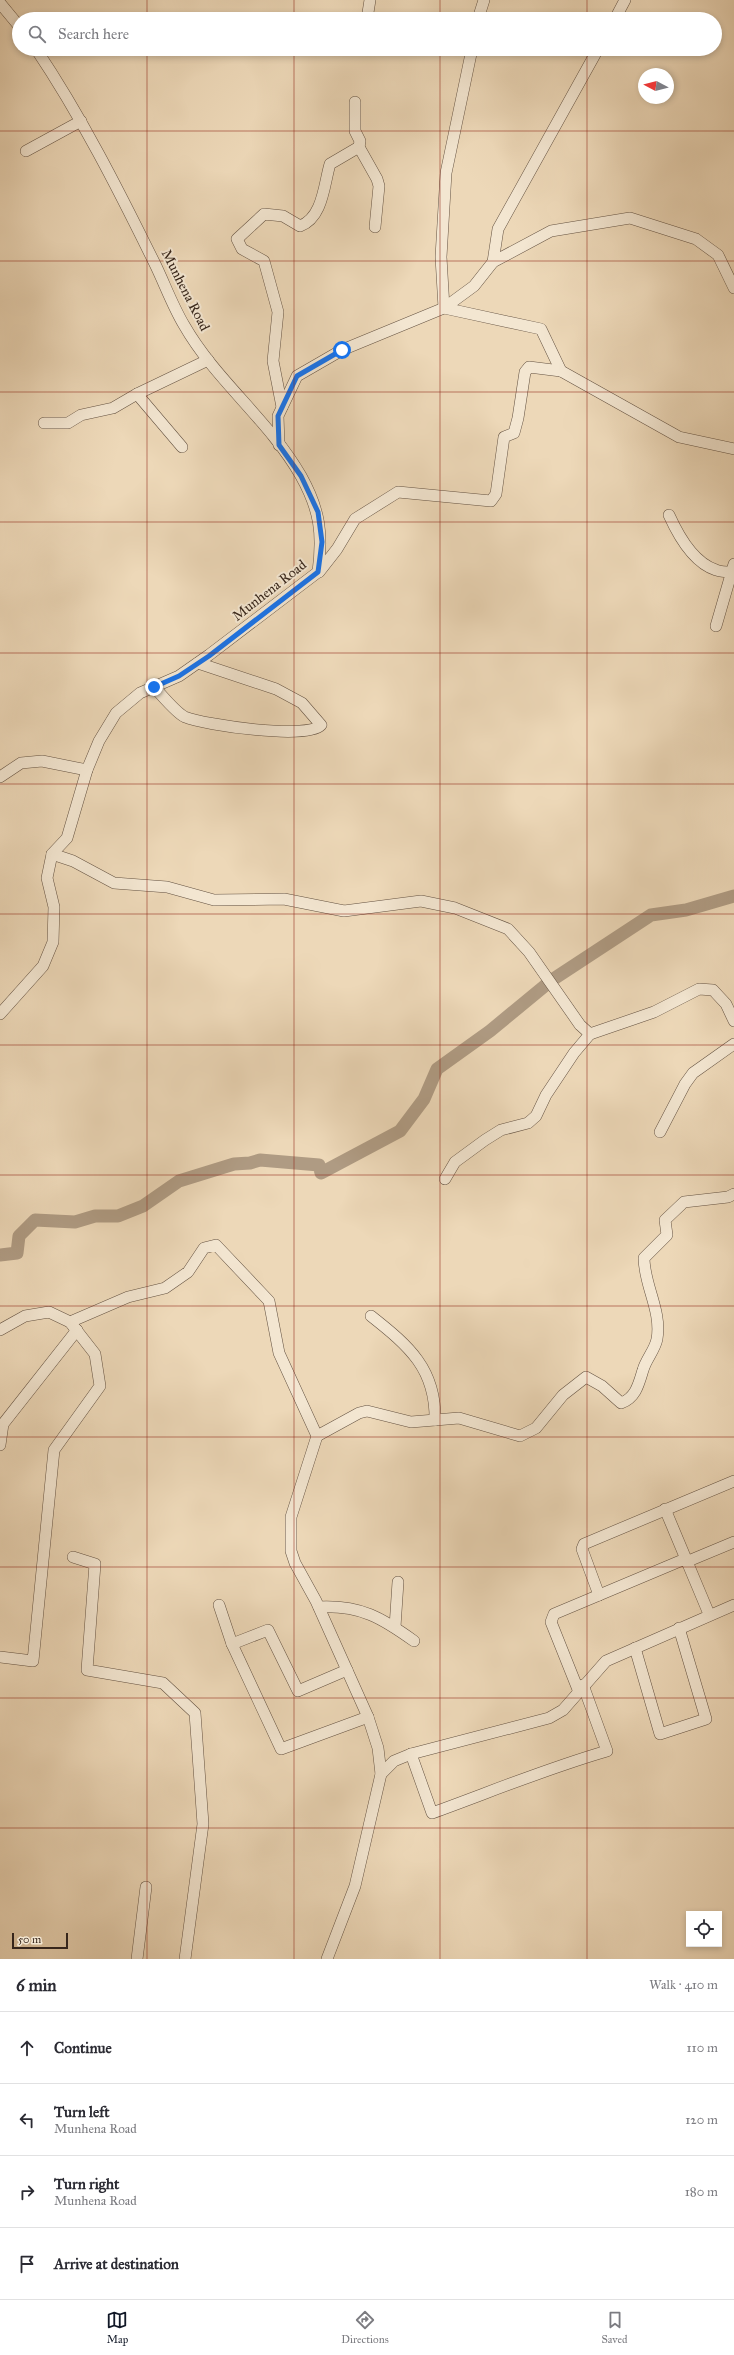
<!DOCTYPE html>
<html lang="en">
<head>
<meta charset="utf-8">
<style>
	body { margin:0; font-family:"IM FELL Great Primer",serif; background:#f7f7f7; color:#2b2b33 }
	.controls { position:absolute; right:12px; bottom:12px; display:grid; overflow:hidden; border-radius:0px; box-shadow:0 2px 6px #0003 }
	.controls button { width:36px; height:36px; display:grid; place-items:center; padding:0; border:0; border-bottom:1px solid #e1e1e2; background:#fff; color:#2b2b33; font:20px sans-serif }
	.compass { position:absolute; left:638px; top:68px; width:36px; height:36px; border-radius:50%; background:#fff; box-shadow:0 2px 6px #0003; rotate:277deg }
	.scale { position:absolute; left:12px; bottom:10px; width:56px; box-sizing:border-box; padding-left:4px; border:2px solid #37261b; border-top:0; font-size:11px; line-height:14px; white-space:nowrap; color:#37261b; -webkit-text-stroke:3px #f3e6d1; paint-order:stroke }
	.stop { position:absolute; width:12px; height:12px; margin:-9px; border:3px solid #1a73e8; border-radius:50%; background:#fff }
	.stop.end { background:#1a73e8; border-color:#fff; box-shadow:0 1px 4px #0008 }
	.list { margin:0; padding:0; list-style:none }
	h2 { display:flex; justify-content:space-between; align-items:center; height:52px; margin:0; padding:0 16px; font-size:17px }
	h2 small { font-size:13px; font-weight:400; color:#7c7c81 }
	.list li { display:grid; grid-template-columns:26px 1fr auto; gap:12px; align-items:center; box-sizing:border-box; height:72px; padding:0 16px; border-top:1px solid #e1e1e2 }
	.list b { display:block; font-size:15px; white-space:nowrap }
	.list p { margin:0; font-size:13px; white-space:nowrap; color:#7c7c81 }
	.list em { font-size:13px; font-style:normal; color:#7c7c81 }
	.icon { flex:none; width:22px; height:22px; fill:none; stroke:currentColor; stroke-width:2; stroke-linecap:round; stroke-linejoin:round }
	.map { position:relative; flex:none; width:734px; height:1959px; overflow:hidden }
	.search { position:absolute; background:#fff; box-shadow:0 2px 6px #0003; left:12px; right:12px; top:12px; height:44px; display:flex; align-items:center; gap:10px; box-sizing:border-box; padding:0 14px; border-radius:22px; color:#7c7c81; font-size:15px }
	.sheet { height:340px; background:#fff }
	nav { display:flex; justify-content:space-around; align-items:center; box-sizing:border-box; height:56px; border-top:1px solid #e1e1e2; background:#fff; font-size:11px; color:#7c7c81 }
	nav a { display:grid; justify-items:center; gap:2px }
	nav .on { color:#111827 }
	.map>svg:first-child { display:block }
	.lines { fill:none; stroke-linecap:round; stroke-linejoin:round }
	.river { stroke:#af9b83; stroke-width:13 }
	.minor-casing { stroke:#645242; stroke-width:12 }
	.minor { stroke:#f3e6d1; stroke-width:11 }
	.route { stroke:#1a73e8; stroke-width:5 }
	.grid { fill:none; stroke:#8f2418; stroke-width:1; stroke-opacity:0.55 }
	.labels { text-anchor:middle; stroke-width:4; stroke-linejoin:round; paint-order:stroke }
	.street-label { font-size:14px; fill:#37261b; stroke:#f3e6d1 }
</style>
</head>
<body>
<div class="map">
<svg width="734" height="1959" viewBox="0 0 734 1959">
	<rect width="100%" height="100%" fill="#edd8b8"/>
	<filter id="stains"><feTurbulence type="fractalNoise" baseFrequency=".005" numOctaves="4"/><feColorMatrix values="0 0 0 0 .2 0 0 0 0 .09 0 0 0 0 .02 0 0 0 .5 -.17"/></filter>
	<radialGradient id="worn" r=".72"><stop offset=".6" stop-color="#630" stop-opacity="0"/><stop offset="1" stop-color="#630" stop-opacity=".3"/></radialGradient>
	<g class="lines">
		<g class="river">
			<polyline points="555,978 651,915 686,910 734,896"/>
			<polyline points="0,1255 17,1253 19,1236 35,1220 75,1222 95,1216 118,1216 143,1206 179,1181 234,1164 250,1163 260,1160 319,1165 321,1173 400,1131 424,1099 437,1069 490,1031 547,984"/>
		</g>
		<defs>
			<g id="minor">
				<polyline points="0,3 19,26"/>
				<polyline points="367,19 370,0"/>
				<polyline points="478,19 484,0"/>
				<polyline points="615,19 625,0"/>
				<polyline points="472,49 446,173 441,257 444,308 541,329 561,371 679,437 734,449"/>
				<polyline points="359,147 377,179 379,186 375,227"/>
				<polyline points="26,151 81,121"/>
				<polyline points="493,262 498,229 598,49"/>
				<polyline points="137,394 182,447"/>
				<path d="M 282,407 L 273,361 L 278,312 L 264,261 L 242,249 L 237,239 L 264,214 L 283,216 L 300,226 C 323,218 324,184 330,164 L 359,147 L 360,141 L 355,131 L 355,102"/>
				<polyline points="44,423 68,423 81,415 113,408 137,394 208,360"/>
				<polyline points="279,445 278,416 297,376 342,350 444,308 474,286 493,262 551,231 630,218 696,239 718,255 734,288"/>
				<path d="M 669,515 C 678,535 694,563 716,570 C 721,572 727,572 732,572"/>
				<polyline points="319,572 337,549 355,519 398,492 491,501 496,494 504,437 514,433 518,418 525,372 529,367 561,371"/>
				<polyline points="716,626 734,564"/>
				<path d="M 154,687 C 161,694 176,713 185,717 C 205,725 308,740 321,725 L 302,703 L 276,689 L 198,663"/>
				<polyline points="0,777 21,763 42,761 87,770"/>
				<polyline points="52,854 73,861 114,883 167,887 214,900 284,899 344,911 421,901 455,908 508,929 529,952 580,1025 590,1034 654,1012 699,989 713,990 726,1004 734,1021"/>
				<path d="M 0,1014 L 43,966 L 53,942 L 54,907 L 47,878 L 52,854 L 67,838 L 87,770 L 99,741 L 116,713 L 140,693 L 179,676 L 209,655 L 318,572 C 323,534 320,510 301,476 C 269,420 216,381 184,325 C 172,305 164,282 154,262 C 118,189 81,116 36,49"/>
				<polyline points="660,1132 685,1084 693,1073 734,1044"/>
				<polyline points="445,1179 455,1162 485,1140 501,1130 528,1123 536,1116 546,1095 574,1053 590,1034"/>
				<path d="M 371,1316 C 409,1346 436,1369 435,1420"/>
				<polyline points="70,1322 128,1297 165,1288 188,1272 204,1248 216,1245 269,1301 279,1353 317,1436 291,1517 291,1551 295,1563 316,1601 368,1717 378,1748 381,1774 355,1886 327,1959"/>
				<polyline points="0,1330 25,1316 49,1312 70,1322 95,1354 100,1386 54,1450 33,1661 0,1657"/>
				<path d="M 317,1436 L 359,1413 L 367,1411 L 411,1422 L 459,1418 L 520,1436 L 536,1428 L 563,1395 L 586,1377 L 602,1386 L 621,1403 C 636,1398 639,1383 643,1370 C 646,1359 655,1350 657,1339 C 662,1311 644,1285 644,1258 L 667,1235 L 665,1220 L 684,1202 L 728,1197 L 734,1194"/>
				<polyline points="0,1445 3,1424 77,1330"/>
				<polyline points="665,1509 709,1614"/>
				<polyline points="73,1557 95,1564 87,1670 163,1683 195,1713 203,1824 185,1959"/>
				<polyline points="686,1562 734,1542"/>
				<polyline points="599,1595 582,1549 584,1544 734,1481"/>
				<polyline points="219,1605 232,1644 281,1749 368,1717"/>
				<path d="M 319,1607 C 361,1605 382,1618 414,1641"/>
				<polyline points="395,1627 398,1582"/>
				<polyline points="232,1644 268,1630 298,1691 347,1670"/>
				<polyline points="635,1648 660,1734 706,1719 679,1628"/>
				<polyline points="579,1692 551,1622 554,1614 685,1559"/>
				<path d="M 411,1754 L 432,1813 C 490,1792 548,1768 607,1751 L 583,1685"/>
				<polyline points="381,1774 394,1761 411,1754 549,1718 563,1710 606,1661 734,1605"/>
				<polyline points="137,1959 146,1887"/>
			</g>
		</defs>
		<use href="#minor" class="minor-casing"/>
		<use href="#minor" class="minor"/>
	</g>
	<g class="lines">
		<polyline class="route" points="154,687 179,676 209,656 318,572 322,542 318,512 301,476 279,445 278,416 297,376 342,350"/>
	</g>
	<path class="grid" d="M 147,0 L 147,19M 294,0 L 294,19M 440,0 L 440,19M 587,0 L 587,19M 147,49 L 147,1959M 294,49 L 294,1959M 440,49 L 440,1959M 587,49 L 587,1959M 0,131 L 734,131M 0,261 L 734,261M 0,392 L 734,392M 0,522 L 734,522M 0,653 L 734,653M 0,784 L 734,784M 0,914 L 734,914M 0,1045 L 734,1045M 0,1175 L 734,1175M 0,1306 L 734,1306M 0,1437 L 734,1437M 0,1567 L 734,1567M 0,1698 L 734,1698M 0,1828 L 734,1828"/>
	<g class="labels">
		<g class="street-label">
			<text transform="translate(186 290) rotate(63)" y="5">Munhena Road</text>
			<text transform="translate(269 590) rotate(-38)" y="5">Munhena Road</text>
		</g>
	</g>
	<rect width="100%" height="100%" filter="url(#stains)"/>
	<rect width="100%" height="100%" fill="url(#worn)"/>
</svg>
<div class="controls">
<button><svg class="icon" aria-label="locate" viewBox="0 0 24 24"><circle cx="12" cy="12" r="6"/><path d="M12 2v4M12 18v4M2 12h4M18 12h4"/></svg></button>
</div>
<svg class="compass" viewBox="-18 -18 36 36"><path d="M0-13l5 13h-10z" fill="#e53935"/><path d="M0 13l5-13h-10z" fill="#7c7c81"/></svg>
<div class="scale">50 m</div>
<div class="stop" style="left:342px;top:350px"></div>
<div class="stop end" style="left:154px;top:687px"></div>
<div class="search"><svg class="icon" aria-label="search" viewBox="0 0 24 24"><circle cx="10" cy="10" r="6"/><path d="M15 15l6 6"/></svg>Search here</div>
</div>
<section class="sheet">
<h2>6 min<small>Walk · 410 m</small></h2>
<ul class="list">
<li><svg class="icon" aria-label="ahead" viewBox="0 0 24 24"><path d="M12 20V5M6 11l6-6 6 6"/></svg><div><b>Continue</b></div><em>110 m</em></li>
<li><svg class="icon" aria-label="left" viewBox="0 0 24 24"><path d="M17 20v-9H6M10 6l-5 5 5 5"/></svg><div><b>Turn left</b><p>Munhena Road</p></div><em>120 m</em></li>
<li><svg class="icon" aria-label="right" viewBox="0 0 24 24"><path d="M7 20v-9h11M14 6l5 5-5 5"/></svg><div><b>Turn right</b><p>Munhena Road</p></div><em>180 m</em></li>
<li><svg class="icon" aria-label="arrive" viewBox="0 0 24 24"><path d="M6 21V4h12l-3 4 3 4H6"/></svg><div><b>Arrive at destination</b></div></li>
</ul>
</section>
<nav>
<a class="on"><svg class="icon" aria-label="map" viewBox="0 0 24 24"><path d="M3 6l6-2 6 2 6-2v14l-6 2-6-2-6 2zM9 4v14M15 6v14"/></svg>Map</a>
<a><svg class="icon" aria-label="directions" viewBox="0 0 24 24"><path d="M12 3l9 9-9 9-9-9zM9 14v-3h6M13 9l2 2-2 2"/></svg>Directions</a>
<a><svg class="icon" aria-label="saved" viewBox="0 0 24 24"><path d="M7 4h10v16l-5-4-5 4z"/></svg>Saved</a>
</nav>
</body>
</html>
